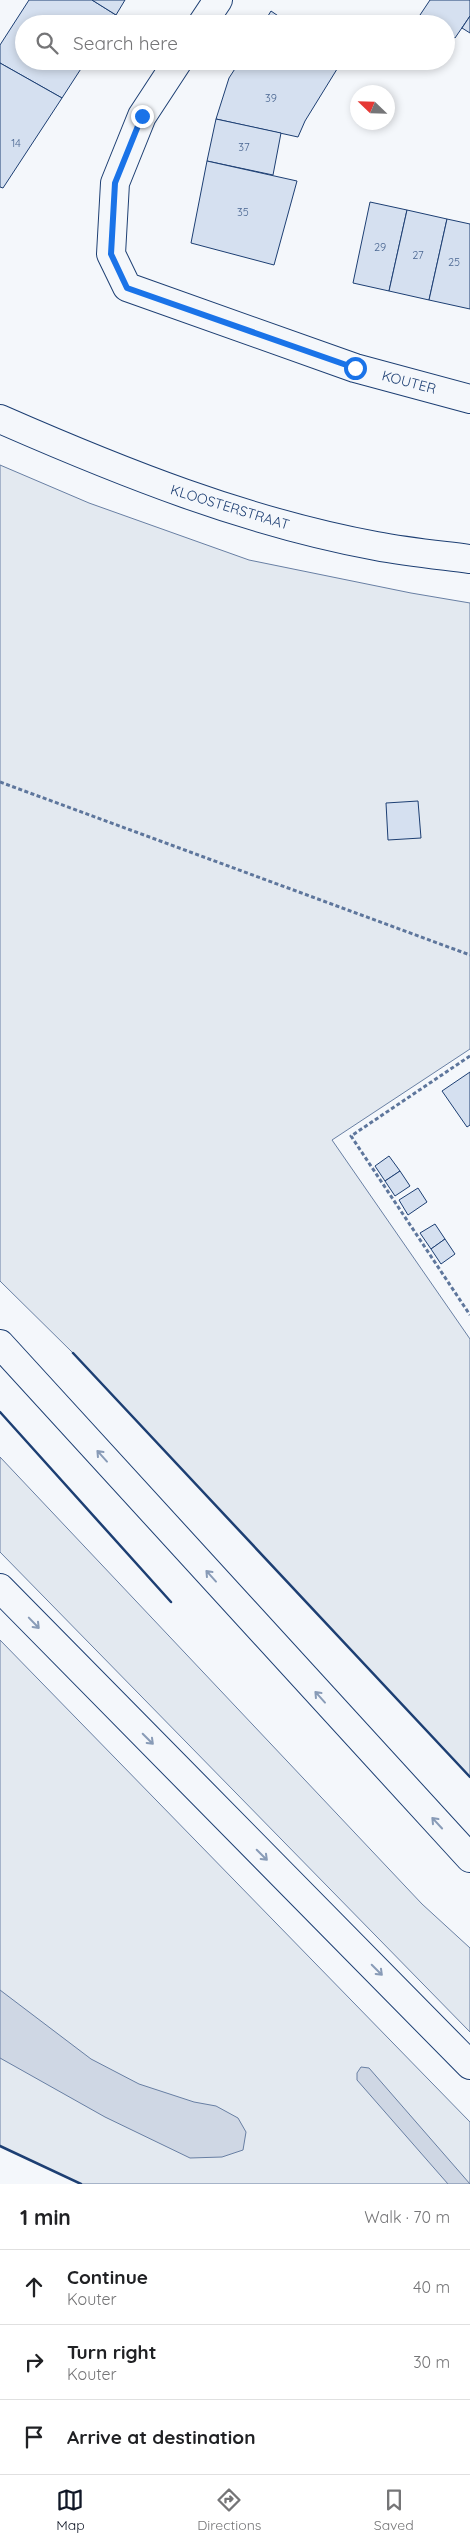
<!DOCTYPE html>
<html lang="en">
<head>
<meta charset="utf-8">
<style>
	body { margin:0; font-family:Quicksand,sans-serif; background:#f2f2f2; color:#202124 }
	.compass { position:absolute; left:350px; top:85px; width:45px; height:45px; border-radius:50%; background:#fff; box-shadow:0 2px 8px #0003; rotate:293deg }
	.stop { position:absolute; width:15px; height:15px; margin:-11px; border:4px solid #1a73e8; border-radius:50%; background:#fff }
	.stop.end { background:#1a73e8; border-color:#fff; box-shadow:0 1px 5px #0008 }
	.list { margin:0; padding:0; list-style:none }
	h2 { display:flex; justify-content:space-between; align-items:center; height:65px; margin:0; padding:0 20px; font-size:21px }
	h2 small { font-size:16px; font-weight:400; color:#757577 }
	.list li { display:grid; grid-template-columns:32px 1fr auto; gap:15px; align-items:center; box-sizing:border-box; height:75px; padding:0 20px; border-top:1px solid #e0e0e0 }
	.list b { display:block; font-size:19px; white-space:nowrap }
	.list p { margin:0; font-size:16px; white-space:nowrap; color:#757577 }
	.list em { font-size:16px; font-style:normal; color:#757577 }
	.icon { flex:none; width:28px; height:28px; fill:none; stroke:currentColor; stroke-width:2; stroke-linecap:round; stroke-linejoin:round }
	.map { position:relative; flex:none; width:470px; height:2184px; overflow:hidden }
	.search { position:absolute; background:#fff; box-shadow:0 2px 8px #0003; left:15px; right:15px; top:15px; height:55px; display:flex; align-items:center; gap:12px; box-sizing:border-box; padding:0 18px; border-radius:28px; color:#757577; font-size:19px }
	.sheet { height:290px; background:#fff }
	nav { display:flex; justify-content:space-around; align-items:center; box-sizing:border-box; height:70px; border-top:1px solid #e0e0e0; background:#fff; font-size:14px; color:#757577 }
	nav a { display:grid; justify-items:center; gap:2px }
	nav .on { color:#111827 }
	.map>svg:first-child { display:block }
	.green { fill:#e3e9f0; stroke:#687fa3 }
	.water { fill:#cfd7e4; stroke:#687fa3 }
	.building { fill:#d5e0f0; stroke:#1d3f73 }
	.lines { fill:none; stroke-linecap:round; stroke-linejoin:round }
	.street-casing { stroke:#1d3f73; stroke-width:30 }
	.secondary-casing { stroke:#1d3f73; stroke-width:30 }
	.highway-casing { stroke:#1d3f73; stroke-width:30 }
	.path { stroke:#5e769c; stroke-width:3; stroke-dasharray:4 2.5; stroke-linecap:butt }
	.street { stroke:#f4f7fb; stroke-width:28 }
	.secondary { stroke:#f4f7fb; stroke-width:28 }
	.highway { stroke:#f4f7fb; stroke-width:28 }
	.wall { stroke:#1d3f73; stroke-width:2.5 }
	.oneway { stroke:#889bb7 }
	.route { stroke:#1a73e8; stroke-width:6 }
	.labels { text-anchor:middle; stroke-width:4; stroke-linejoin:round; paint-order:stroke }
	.number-label { font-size:11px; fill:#4b6792 }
	.street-label { font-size:14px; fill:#1d3f73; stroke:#f4f7fb }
</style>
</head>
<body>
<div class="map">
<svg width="470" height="2184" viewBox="0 0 470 2184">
	<rect width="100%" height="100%" fill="#f4f7fb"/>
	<g class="green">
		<polygon points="0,465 89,503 249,560 411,593 470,603 470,1049 332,1140 470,1339 470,1777 73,1353 0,1281"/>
		<polygon points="0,1457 422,1904 470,1948 470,2032 0,1552"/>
		<polygon points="0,1640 470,2122 470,2184 81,2184 0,2146"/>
	</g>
	<g class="water">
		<polygon points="0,1990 91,2059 139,2084 194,2102 216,2106 238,2118 246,2132 243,2150 222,2157 190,2158 105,2117 0,2058"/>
		<polygon points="361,2067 369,2068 470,2184 448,2184 357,2080 357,2073"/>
	</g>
	<g class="building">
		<polygon points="29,0 92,0 116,15 110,24 24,24 24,61 86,61 62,98 0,63 0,45"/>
		<polygon points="92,0 125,0 116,15"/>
		<polygon points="430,0 470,0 470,16 455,38 446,32 446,24 433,24 420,15"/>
		<polygon points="271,11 290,24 263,24"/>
		<polygon points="470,16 470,33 462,28"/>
		<polygon points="240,61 342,61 305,121 298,137 216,119 229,78"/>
		<polygon points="0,63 62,98 3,188 0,187"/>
		<polygon points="216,119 281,133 273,175 207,161"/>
		<polygon points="207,161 297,181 274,265 191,243"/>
		<polygon points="370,202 407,210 389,291 353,283"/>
		<polygon points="407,210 447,219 429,300 389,291"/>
		<polygon points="447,219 470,224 470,309 429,300"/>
		<polygon points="418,801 421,838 388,840 386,803"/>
		<polygon points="470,1072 470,1125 467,1127 442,1091"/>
		<polygon points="389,1156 400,1171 385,1181 375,1166"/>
		<polygon points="400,1171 410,1186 395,1196 385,1181"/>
		<polygon points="418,1188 427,1202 408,1215 399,1200"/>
		<polygon points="435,1224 445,1239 431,1249 420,1233"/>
		<polygon points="445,1239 455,1254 441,1264 431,1249"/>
	</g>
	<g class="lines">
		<defs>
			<g id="street">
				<polyline points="202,24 218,0"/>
				<polyline points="178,61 142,116 115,183 111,254 127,287 355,368 470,399"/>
			</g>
			<path id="secondary" d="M 0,419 C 121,472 246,522 376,546 C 407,552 439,555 470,559"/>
			<g id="highway">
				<polyline points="0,1344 470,1858"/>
				<polyline points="0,1588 470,2065"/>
			</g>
		</defs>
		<use href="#street" class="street-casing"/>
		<use href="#secondary" class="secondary-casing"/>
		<use href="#highway" class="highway-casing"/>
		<g class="path">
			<polyline points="0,782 470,955"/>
			<polyline points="470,1056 351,1136 470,1315"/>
		</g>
		<use href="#street" class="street"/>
		<use href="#secondary" class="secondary"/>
		<use href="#highway" class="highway"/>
		<g class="wall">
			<polyline points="73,1353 470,1777"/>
			<polyline points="0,1412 171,1602"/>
			<polyline points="0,2146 81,2184"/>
		</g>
	</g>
	<defs><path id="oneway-shaft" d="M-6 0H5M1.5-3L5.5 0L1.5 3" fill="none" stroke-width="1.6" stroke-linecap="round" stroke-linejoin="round" transform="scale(1.25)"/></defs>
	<g class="oneway">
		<use href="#oneway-shaft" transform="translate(102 1456) rotate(-132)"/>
		<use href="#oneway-shaft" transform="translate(211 1576) rotate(-132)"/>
		<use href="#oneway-shaft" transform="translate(34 1623) rotate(46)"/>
		<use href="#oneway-shaft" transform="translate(320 1697) rotate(-132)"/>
		<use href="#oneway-shaft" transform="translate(148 1739) rotate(45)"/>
		<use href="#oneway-shaft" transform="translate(437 1823) rotate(-133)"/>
		<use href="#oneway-shaft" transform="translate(262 1855) rotate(45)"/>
		<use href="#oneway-shaft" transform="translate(377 1970) rotate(45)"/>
	</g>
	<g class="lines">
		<polyline class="route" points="142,116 115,183 111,254 127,288 355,368"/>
	</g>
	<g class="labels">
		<g class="number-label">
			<text x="271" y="102">39</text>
			<text x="16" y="147">14</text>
			<text x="244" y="151">37</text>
			<text x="243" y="216">35</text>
			<text x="380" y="251">29</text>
			<text x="418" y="259">27</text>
			<text x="454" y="266">25</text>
		</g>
		<g class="street-label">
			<text transform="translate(409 382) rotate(15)" y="5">KOUTER</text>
			<text transform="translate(230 507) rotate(17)" y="5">KLOOSTERSTRAAT</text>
		</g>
	</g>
</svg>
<svg class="compass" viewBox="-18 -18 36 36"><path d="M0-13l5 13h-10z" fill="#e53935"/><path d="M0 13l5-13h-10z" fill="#757577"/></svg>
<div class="stop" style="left:355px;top:368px"></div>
<div class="stop end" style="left:142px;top:116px"></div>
<div class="search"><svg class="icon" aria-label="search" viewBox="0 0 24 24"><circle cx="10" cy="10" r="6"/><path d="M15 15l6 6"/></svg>Search here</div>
</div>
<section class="sheet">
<h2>1 min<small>Walk · 70 m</small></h2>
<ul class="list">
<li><svg class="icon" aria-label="ahead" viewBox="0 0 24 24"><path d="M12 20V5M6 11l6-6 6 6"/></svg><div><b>Continue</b><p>Kouter</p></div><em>40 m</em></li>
<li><svg class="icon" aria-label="right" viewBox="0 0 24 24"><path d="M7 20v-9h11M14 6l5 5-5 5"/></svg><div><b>Turn right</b><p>Kouter</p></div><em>30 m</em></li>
<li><svg class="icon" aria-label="arrive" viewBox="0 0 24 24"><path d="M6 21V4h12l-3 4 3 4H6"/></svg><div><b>Arrive at destination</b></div></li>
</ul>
</section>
<nav>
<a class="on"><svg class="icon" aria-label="map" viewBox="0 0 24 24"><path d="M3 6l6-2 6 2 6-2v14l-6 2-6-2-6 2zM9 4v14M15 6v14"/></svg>Map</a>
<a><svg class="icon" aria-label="directions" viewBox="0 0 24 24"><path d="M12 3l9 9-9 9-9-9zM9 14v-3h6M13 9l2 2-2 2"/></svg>Directions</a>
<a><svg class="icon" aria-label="saved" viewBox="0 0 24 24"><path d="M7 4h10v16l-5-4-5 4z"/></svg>Saved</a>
</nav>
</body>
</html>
